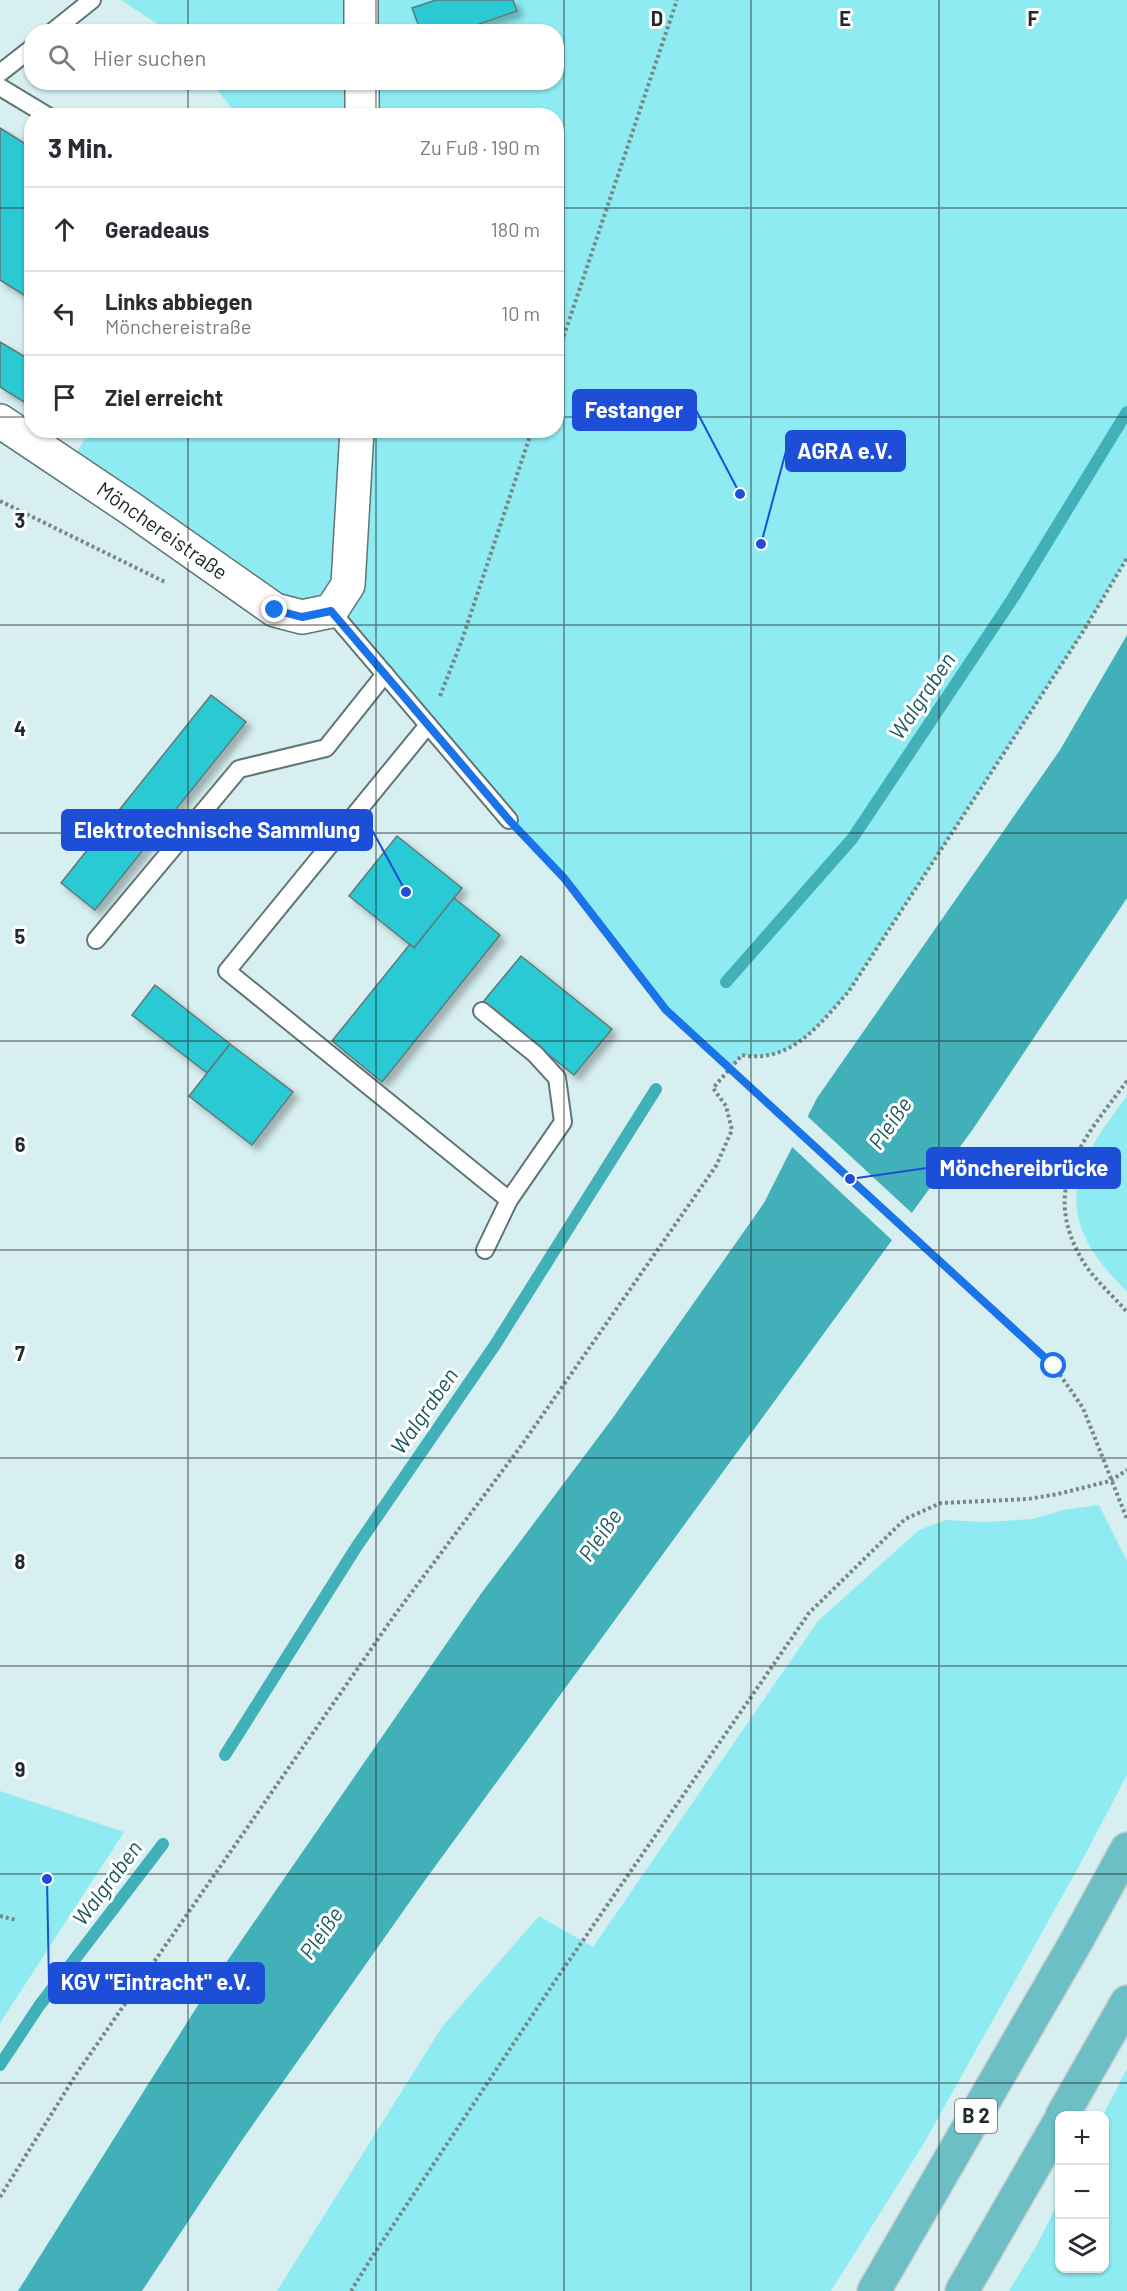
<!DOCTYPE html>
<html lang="de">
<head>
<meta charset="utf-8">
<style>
	body { margin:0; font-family:Barlow,sans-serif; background:#f2f2f3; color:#2b2b33 }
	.controls { position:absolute; right:18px; bottom:18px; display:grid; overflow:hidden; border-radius:12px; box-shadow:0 2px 4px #0004 }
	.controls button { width:54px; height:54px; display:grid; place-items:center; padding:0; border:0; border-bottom:2px solid #e1e1e2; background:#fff; color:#2b2b33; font:30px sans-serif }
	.stop { position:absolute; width:18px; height:18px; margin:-14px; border:4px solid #1a73e8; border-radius:50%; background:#fff }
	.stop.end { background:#1a73e8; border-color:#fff; box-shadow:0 2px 6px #0008 }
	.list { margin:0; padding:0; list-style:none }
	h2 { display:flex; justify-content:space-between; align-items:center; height:78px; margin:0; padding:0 24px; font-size:26px }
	h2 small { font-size:20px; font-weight:400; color:#7c7c81 }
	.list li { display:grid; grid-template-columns:39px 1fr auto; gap:18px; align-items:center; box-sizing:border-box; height:84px; padding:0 24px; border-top:2px solid #e1e1e2 }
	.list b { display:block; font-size:22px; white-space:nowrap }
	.list p { margin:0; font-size:20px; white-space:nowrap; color:#7c7c81 }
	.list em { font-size:20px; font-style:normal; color:#7c7c81 }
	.icon { flex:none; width:33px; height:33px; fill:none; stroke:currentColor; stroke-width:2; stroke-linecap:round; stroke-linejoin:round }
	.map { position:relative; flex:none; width:1127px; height:2291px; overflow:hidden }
	.search { position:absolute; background:#fff; box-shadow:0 2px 4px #0004; left:24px; top:24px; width:540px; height:66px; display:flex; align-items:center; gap:15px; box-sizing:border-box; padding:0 21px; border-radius:24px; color:#7c7c81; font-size:22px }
	.panel { position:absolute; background:#fff; box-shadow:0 2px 4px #0004; left:24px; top:108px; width:540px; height:330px; border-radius:24px }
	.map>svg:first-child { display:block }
	.green { fill:#8eebf2 }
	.water { fill:#42b0b8 }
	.pier { fill:#d7eff0 }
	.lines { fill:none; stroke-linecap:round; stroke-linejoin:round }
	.stream { stroke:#42b0b8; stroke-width:12 }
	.building { fill:#29cad4; stroke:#627779; stroke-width:1.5; filter:url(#shadow) }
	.service-casing { stroke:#607577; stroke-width:20 }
	.minor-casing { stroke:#607577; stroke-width:36 }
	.trunk-casing { stroke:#ced0d1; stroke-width:36 }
	.path { stroke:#778788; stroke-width:4; stroke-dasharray:3 3; stroke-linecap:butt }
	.service { stroke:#fff; stroke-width:16 }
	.minor { stroke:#fff; stroke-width:33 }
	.trunk { stroke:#6cbfc4; stroke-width:33 }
	.route { stroke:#1a73e8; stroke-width:8 }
	.grid { fill:none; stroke:#222b2c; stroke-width:1.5; stroke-opacity:0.55 }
	.labels { text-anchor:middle; stroke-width:6; stroke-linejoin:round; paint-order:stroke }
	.shield { fill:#fff; stroke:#646b6b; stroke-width:1.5 }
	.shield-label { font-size:20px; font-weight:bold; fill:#222b2c }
	.street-label { font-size:21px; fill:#222b2c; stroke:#fff }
	.water-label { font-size:22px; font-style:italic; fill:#1b585c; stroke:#fff }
	.grid-label { font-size:20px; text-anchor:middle; font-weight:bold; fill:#222b2c; stroke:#fff; stroke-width:6; stroke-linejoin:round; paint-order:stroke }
	.leader { fill:none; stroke:#1d4ed8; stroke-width:2 }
	.callout-dot { fill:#1d4ed8; stroke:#fff; stroke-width:2 }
	.callout { fill:#1d4ed8; stroke:#1d4ed8; stroke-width:2 }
	.callout-label { font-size:22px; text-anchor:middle; font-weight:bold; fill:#fff }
</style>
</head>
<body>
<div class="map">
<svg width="1127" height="2291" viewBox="0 0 1127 2291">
	<defs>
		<filter id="shadow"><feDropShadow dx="5.5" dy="5.5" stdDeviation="3" flood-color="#0004"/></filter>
	</defs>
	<rect width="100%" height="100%" fill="#d7eff0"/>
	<g class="green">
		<path d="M 121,0 L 1127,0 L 1127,558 L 1084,630 L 849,991 C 820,1024 791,1064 742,1055 L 731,1068 L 666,1010 L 564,878 L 509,820 L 331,611 L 302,617 L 68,466 L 90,431 L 556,430 L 556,116 L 237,115 L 212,83 L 556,82 L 556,32 L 168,31 Z"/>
		<path d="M 1127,1096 L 1127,1292 C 1116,1280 1103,1267 1094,1253 C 1054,1191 1089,1147 1127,1096 Z"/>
		<polygon points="1099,1505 1127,1561 1127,1775 1078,1868 924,2143 831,2291 277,2291 442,2027 539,1916 593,1947 818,1621 919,1530 946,1520 986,1522 1033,1519 1063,1510"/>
		<polygon points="0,1791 124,1832 0,2023"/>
		<polygon points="1127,2069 1127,2291 1009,2291 1038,2243 1059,2201 1060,2268 1104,2268 1103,2115"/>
	</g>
	<polygon class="water" points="1127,635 1127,898 973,1129 423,1883 240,2143 142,2291 18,2291 210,1986 272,1896 480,1595 612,1419 764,1203 817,1098 1060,750"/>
	<polygon class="pier" points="806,1115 914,1215 894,1242 790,1145"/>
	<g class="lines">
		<g class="stream">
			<polyline points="726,982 852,839 1013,598 1127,412"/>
			<polyline points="225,1755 357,1546 495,1345 656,1089"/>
			<polyline points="0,2065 39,2006 163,1844"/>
		</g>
	</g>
	<g class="building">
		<polygon points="436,0 513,0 517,11 456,32 421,32 412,8"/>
		<polygon points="0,128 32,148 32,300 0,280"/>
		<polygon points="0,342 32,361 32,407 0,387"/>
		<polygon points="211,695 246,722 95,910 61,883"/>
		<polygon points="397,836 462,888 414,948 349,896"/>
		<polygon points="454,898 500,935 382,1082 332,1041 410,944 414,948"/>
		<polygon points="521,956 612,1029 574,1075 483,1002"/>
		<polygon points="155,985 230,1044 207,1073 132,1015"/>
		<polygon points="230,1044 293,1092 252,1145 189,1096"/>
	</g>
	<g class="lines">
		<defs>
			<g id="service">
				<polyline points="52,32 92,0"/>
				<polyline points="0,73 32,48"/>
				<polyline points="0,87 48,116"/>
				<polyline points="331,611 509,820"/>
				<polyline points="428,725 227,971 509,1200"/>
				<polyline points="96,940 239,769 326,748 385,674"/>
				<polyline points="482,1011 535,1054 557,1078 563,1122 509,1200 485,1250"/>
			</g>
			<g id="minor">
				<polyline points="361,0 361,32"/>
				<polyline points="362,82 362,116"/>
				<polyline points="0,421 130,508 275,610 302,617 331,611 348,585 357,430"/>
			</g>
			<g id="trunk">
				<polyline points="1062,2116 1127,2002"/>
				<polyline points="874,2291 1077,1940 1127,1849"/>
				<polyline points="962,2291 1060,2121"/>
			</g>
		</defs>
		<use href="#service" class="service-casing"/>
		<use href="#minor" class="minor-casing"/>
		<use href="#trunk" class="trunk-casing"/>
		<g class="path">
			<polyline points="556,359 677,0"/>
			<polyline points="0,501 167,583"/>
			<polyline points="440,696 462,640 532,430"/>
			<polyline points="528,840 564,878 666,1010 1054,1366 1083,1408 1127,1519"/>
			<path d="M 1127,1081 C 1083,1140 1038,1188 1084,1263 C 1095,1280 1113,1296 1127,1312"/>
			<polyline points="0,1916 16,1920"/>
			<path d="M 0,2197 L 77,2073 L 394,1616 L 521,1446 L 716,1166 L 732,1130 L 726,1106 L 713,1088 L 742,1055 C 791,1064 820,1024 849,991 L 1084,630 L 1127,558"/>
			<polyline points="351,2291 372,2257 557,1978 809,1613 905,1519 941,1503 1028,1499 1058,1494 1110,1481 1127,1470"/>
		</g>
		<use href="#service" class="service"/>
		<use href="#minor" class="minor"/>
		<use href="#trunk" class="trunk"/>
	</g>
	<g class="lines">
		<polyline class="route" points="275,610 302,617 331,611 509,820 564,878 666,1010 1054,1366"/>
	</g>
	<path class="grid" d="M 188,0 L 188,32M 376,0 L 376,32M 564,0 L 564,2291M 751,0 L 751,2291M 939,0 L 939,2291M 188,82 L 188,116M 376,82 L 376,116M 0,208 L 32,208M 556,208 L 1127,208M 0,417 L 32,417M 556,417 L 1127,417M 188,430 L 188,2291M 376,430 L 376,2291M 0,625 L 1127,625M 0,833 L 1127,833M 0,1041 L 1127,1041M 0,1250 L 1127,1250M 0,1458 L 1127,1458M 0,1666 L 1127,1666M 0,1874 L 1127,1874M 0,2083 L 1127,2083"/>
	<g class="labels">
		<rect class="shield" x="955" y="2099" width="42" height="34" rx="4.5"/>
		<g class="shield-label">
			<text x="976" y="2123">B 2</text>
		</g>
		<g class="street-label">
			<text transform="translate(162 531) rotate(35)" y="7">Mönchereistraße</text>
		</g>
		<g class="water-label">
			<text transform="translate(922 696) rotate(-56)" y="8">Walgraben</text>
			<text transform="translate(890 1123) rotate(-55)" y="8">Pleiße</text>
			<text transform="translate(424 1411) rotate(-55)" y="8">Walgraben</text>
			<text transform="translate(600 1535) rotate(-55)" y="8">Pleiße</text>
			<text transform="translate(107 1883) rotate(-53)" y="8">Walgraben</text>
			<text transform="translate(321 1933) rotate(-55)" y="8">Pleiße</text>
		</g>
	</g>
	<g class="grid-label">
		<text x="657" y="26">D</text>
		<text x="845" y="26">E</text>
		<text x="1033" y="26">F</text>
		<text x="20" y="528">3</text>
		<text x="20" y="736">4</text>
		<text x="20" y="944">5</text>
		<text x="20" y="1152">6</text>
		<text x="20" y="1361">7</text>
		<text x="20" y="1569">8</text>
		<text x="20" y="1777">9</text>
	</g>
	<path class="leader" d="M740 494L696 410M761 544L786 451M406 892L372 830M850 1179L927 1168M47 1879L49 1983"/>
	<g class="callout-dot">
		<circle cx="740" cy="494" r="6"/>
		<circle cx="761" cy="544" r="6"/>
		<circle cx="406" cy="892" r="6"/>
		<circle cx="850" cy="1179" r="6"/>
		<circle cx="47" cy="1879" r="6"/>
	</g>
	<g class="callout">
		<rect x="573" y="390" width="123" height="40" rx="6"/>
		<rect x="786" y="431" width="119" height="40" rx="6"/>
		<rect x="62" y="810" width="310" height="40" rx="6"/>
		<rect x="927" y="1148" width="193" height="40" rx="6"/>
		<rect x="49" y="1963" width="215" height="40" rx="6"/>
	</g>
	<g class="callout-label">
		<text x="634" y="418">Festanger</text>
		<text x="845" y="459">AGRA e.V.</text>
		<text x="217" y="838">Elektrotechnische Sammlung</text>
		<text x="1024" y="1176">Mönchereibrücke</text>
		<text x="156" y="1990">KGV "Eintracht" e.V.</text>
	</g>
</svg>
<div class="controls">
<button>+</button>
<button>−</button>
<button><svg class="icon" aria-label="layers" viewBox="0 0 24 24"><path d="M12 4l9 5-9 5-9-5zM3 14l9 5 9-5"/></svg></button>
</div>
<div class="stop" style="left:1054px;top:1366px"></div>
<div class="stop end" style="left:275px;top:610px"></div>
<div class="search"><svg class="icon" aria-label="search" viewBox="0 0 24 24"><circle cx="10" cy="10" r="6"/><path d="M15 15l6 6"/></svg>Hier suchen</div>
<section class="panel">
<h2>3 Min.<small>Zu Fuß · 190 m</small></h2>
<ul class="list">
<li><svg class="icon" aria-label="ahead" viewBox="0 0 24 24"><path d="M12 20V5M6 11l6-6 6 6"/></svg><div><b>Geradeaus</b></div><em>180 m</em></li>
<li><svg class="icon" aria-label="left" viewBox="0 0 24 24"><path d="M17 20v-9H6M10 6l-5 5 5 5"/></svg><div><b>Links abbiegen</b><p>Mönchereistraße</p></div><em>10 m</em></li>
<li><svg class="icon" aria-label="arrive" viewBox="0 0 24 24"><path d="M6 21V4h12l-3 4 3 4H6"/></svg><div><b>Ziel erreicht</b></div></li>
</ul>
</section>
</div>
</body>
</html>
